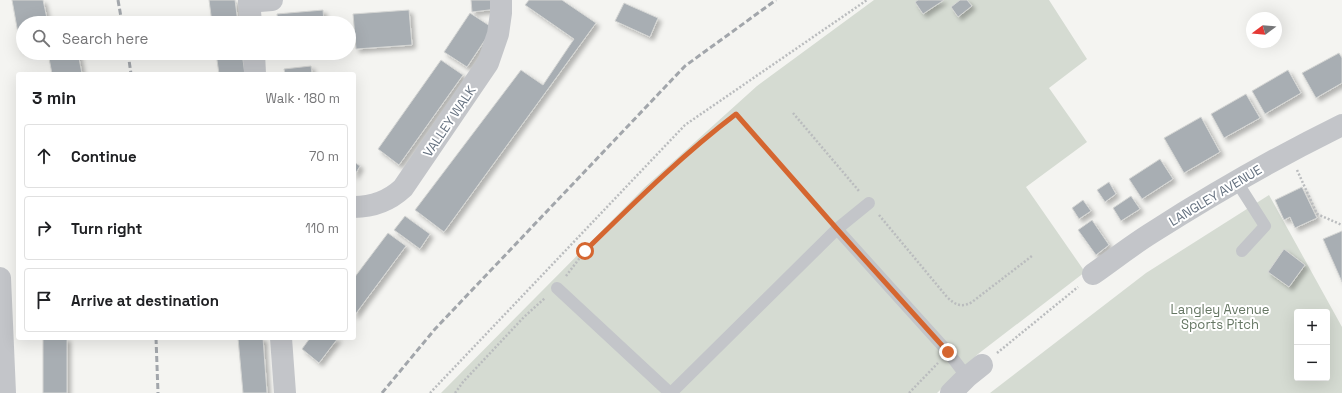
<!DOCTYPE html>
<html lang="en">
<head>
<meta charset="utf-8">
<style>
	body { margin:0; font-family:"Space Grotesk",sans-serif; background:#f2f2f2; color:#202124 }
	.controls { position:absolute; right:12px; bottom:12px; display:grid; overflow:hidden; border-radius:4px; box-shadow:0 4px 16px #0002 }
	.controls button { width:36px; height:36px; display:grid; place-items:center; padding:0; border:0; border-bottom:1px solid #e0e0e0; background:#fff; color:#202124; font:20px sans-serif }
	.compass { position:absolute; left:1246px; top:12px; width:36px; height:36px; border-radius:50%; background:#fff; box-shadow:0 4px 16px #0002; rotate:254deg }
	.stop { position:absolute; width:12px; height:12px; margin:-9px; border:3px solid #d56630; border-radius:50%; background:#fff }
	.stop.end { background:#d56630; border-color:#fff; box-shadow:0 1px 4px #0008 }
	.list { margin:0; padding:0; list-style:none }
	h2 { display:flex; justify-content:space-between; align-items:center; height:52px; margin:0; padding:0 16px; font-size:17px }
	h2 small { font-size:13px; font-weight:400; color:#757577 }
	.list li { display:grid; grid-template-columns:26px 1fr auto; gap:12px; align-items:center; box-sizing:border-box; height:64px; margin:0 8px 8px; padding:0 8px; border:1px solid #e0e0e0; border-radius:4px }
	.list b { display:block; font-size:15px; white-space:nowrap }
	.list em { font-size:13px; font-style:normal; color:#757577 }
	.icon { flex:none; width:22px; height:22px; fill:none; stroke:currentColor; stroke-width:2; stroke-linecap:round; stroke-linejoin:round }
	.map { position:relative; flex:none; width:1342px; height:393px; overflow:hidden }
	.search { position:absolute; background:#fff; box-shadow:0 4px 16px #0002; left:16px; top:16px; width:340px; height:44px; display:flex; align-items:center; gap:10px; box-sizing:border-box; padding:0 14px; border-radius:22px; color:#757577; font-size:15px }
	.panel { position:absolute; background:#fff; box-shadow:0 4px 16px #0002; left:16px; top:72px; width:340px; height:268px; border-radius:4px }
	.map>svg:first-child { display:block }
	.green { fill:#d5dbd2; fill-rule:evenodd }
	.building { fill:#a8aeb3; stroke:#d5d6d4; filter:url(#shadow) }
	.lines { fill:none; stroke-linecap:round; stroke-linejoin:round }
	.path { stroke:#babcbe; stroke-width:2.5; stroke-dasharray:2 2; stroke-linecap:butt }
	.service { stroke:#c3c5c9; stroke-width:12 }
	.minor { stroke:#c3c5c9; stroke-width:22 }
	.rail { stroke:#a2a6ab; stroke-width:3; stroke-dasharray:6 3; stroke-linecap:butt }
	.route { stroke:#d56630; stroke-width:5 }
	.labels { text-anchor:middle; stroke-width:4; stroke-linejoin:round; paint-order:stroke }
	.street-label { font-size:13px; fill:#667280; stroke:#fff }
	.park-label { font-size:13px; fill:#667764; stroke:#fff }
</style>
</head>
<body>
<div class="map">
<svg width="1342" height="393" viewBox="0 0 1342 393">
	<defs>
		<filter id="shadow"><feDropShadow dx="3.5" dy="3.5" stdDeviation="2" flood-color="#0004"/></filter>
	</defs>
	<rect width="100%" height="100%" fill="#f4f4f1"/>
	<g class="green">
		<polygon points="874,0 1049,0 1087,59 1049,88 1087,142 1026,187 1085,272 978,354 937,393 441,393 645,187 757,86"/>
		<path d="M 1269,195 L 1342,327 L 1342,393 L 990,393 L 1146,273 ZM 1297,312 L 1327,312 L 1327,378 L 1297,378 Z"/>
	</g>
	<g class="building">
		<polygon points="12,0 43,0 48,23 23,23 23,49 21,50"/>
		<polygon points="209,0 235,0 238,23 212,23"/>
		<polygon points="471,0 496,0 497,9 472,12"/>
		<polygon points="529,0 562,0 596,23 444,232 415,210 521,70 543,85 574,39 525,5"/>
		<polygon points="918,0 944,0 923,14 915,2"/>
		<polygon points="960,0 967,0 972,6 958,17 951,7"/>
		<polygon points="624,3 658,18 650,37 615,21"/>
		<polygon points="323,10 324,23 278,23 277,14"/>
		<polygon points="409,10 412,45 356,49 353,14"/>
		<polygon points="470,13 493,28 467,67 444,52"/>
		<polygon points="48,53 78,53 82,74 52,74"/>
		<polygon points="216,53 242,53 245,74 219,74"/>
		<polygon points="1339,53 1342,58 1342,83 1316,98 1302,73"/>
		<polygon points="441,60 463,75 399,165 378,149"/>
		<polygon points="311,66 312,74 285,74 284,69"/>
		<polygon points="1288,70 1301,93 1265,114 1252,91"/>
		<polygon points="1246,94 1260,118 1224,138 1211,114"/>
		<polygon points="1201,117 1220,152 1184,173 1164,138"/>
		<polygon points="1160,159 1173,179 1142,199 1129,179"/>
		<polygon points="354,162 360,166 354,176"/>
		<polygon points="1109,182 1116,194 1105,202 1097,190"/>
		<polygon points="1302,187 1317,218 1295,228 1290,217 1284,220 1275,200"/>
		<polygon points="1131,196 1140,209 1121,221 1113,208"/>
		<polygon points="1083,200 1091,211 1079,219 1072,208"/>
		<polygon points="405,216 430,234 420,249 394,230"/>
		<polygon points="1092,220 1109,245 1096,255 1078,230"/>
		<polygon points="1342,231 1342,282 1323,239"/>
		<polygon points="388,233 406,246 354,316 354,278"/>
		<polygon points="1284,249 1305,265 1289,287 1268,272"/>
		<rect x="43" y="338" width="24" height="55"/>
		<polygon points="238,338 263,338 267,393 243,393"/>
		<polygon points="310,338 338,338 319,363 302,349"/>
	</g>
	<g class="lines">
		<g class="path">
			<polyline points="793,113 859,191"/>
			<polyline points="1297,170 1317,214 1342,225"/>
			<path d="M 879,215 L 947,297 C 955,305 962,308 972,302 L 1032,256"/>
			<polyline points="566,276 585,251 639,198 704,139 736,114 827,218"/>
			<polyline points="997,353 1078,287"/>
			<polyline points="430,393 685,125 867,0"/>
			<polyline points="455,393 463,382 524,317 545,298"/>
			<polyline points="909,393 938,363"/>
		</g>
		<g class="service">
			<polyline points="1237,182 1265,226 1242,251"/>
			<polyline points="837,229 869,203"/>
			<polyline points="557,288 670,393"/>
			<polyline points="671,393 837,229 948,352 967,377"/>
		</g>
		<g class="minor">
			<polyline points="249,0 251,23"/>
			<polyline points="249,2 272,0"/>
			<polyline points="254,53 255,74"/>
			<path d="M 354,207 C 373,207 389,201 403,188 L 488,63 L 498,34 L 501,13 L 501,0"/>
			<path d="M 1093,274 C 1113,260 1132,245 1153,232 C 1214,193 1277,157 1342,125"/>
			<polyline points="0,278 5,393"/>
			<polyline points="281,338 285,393"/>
			<polyline points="951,393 967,377 982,365"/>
		</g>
		<g class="rail">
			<polyline points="118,0 122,23"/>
			<polyline points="128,53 131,74"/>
			<polyline points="156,338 158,393"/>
			<polyline points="382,393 435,329 685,66 776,0"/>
		</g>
	</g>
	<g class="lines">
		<path class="route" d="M 585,251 C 634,203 682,155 736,114 L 837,229 L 948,352"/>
	</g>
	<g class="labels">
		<g class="street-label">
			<text transform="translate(449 121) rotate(-56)" y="5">VALLEY WALK</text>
			<text transform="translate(1215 195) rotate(-31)" y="5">LANGLEY AVENUE</text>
		</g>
		<g class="park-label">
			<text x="1220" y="314">Langley Avenue<tspan x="1220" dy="15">Sports Pitch</tspan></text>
		</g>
	</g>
</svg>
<div class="controls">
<button>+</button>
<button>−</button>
</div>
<svg class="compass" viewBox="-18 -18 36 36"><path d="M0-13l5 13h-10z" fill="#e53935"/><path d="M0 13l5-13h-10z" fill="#757577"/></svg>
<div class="stop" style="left:585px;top:251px"></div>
<div class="stop end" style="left:948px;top:352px"></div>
<div class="search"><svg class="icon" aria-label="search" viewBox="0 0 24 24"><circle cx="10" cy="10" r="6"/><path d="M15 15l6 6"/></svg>Search here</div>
<section class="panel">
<h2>3 min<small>Walk · 180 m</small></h2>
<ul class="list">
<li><svg class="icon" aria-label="ahead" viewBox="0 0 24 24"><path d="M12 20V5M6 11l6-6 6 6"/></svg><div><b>Continue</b></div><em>70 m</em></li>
<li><svg class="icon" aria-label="right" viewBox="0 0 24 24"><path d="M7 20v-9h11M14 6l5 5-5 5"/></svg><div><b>Turn right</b></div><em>110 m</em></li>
<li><svg class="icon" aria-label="arrive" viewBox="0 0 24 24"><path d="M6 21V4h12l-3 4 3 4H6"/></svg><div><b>Arrive at destination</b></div></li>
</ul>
</section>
</div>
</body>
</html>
